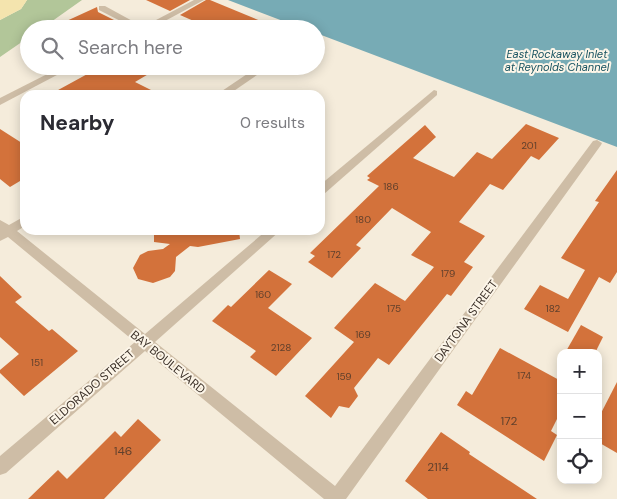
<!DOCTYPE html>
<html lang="en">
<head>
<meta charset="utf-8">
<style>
	body { margin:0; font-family:"DM Sans",sans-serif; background:#f2f2f3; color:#2b2b33 }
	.controls { position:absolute; right:15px; bottom:15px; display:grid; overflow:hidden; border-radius:10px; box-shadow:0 2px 12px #0003 }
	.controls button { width:45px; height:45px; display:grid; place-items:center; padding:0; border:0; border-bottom:1px solid #e1e1e2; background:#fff; color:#2b2b33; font:25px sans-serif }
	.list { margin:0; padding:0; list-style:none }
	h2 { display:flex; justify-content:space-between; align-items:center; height:65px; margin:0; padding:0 20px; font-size:21px }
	h2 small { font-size:16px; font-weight:400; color:#7c7c81 }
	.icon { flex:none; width:28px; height:28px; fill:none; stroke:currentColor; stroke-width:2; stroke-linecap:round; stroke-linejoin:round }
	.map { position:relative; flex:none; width:617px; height:499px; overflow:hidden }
	.search { position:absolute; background:#fff; box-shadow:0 2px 12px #0003; left:20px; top:20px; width:305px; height:55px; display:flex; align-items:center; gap:12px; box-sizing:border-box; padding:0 18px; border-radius:28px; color:#7c7c81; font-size:19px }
	.panel { position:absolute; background:#fff; box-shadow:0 2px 12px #0003; left:20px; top:90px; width:305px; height:145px; border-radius:15px }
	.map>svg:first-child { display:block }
	.green { fill:#b2c699 }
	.sand { fill:#f4e4ae }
	.water { fill:#77abb5 }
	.building { fill:#d3723b }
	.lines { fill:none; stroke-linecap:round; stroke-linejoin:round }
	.lane { fill:#cebda6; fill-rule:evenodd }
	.street { fill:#cebda6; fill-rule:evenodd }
	.labels { text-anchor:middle; stroke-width:4; stroke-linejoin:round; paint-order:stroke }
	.number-label { font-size:10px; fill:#60402c }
	.far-water-label { font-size:11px; font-style:italic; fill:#185360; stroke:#fcf5e8 }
	.street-label { font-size:12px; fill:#3a2f27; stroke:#fcf5e8 }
	.near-number-label { font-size:12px; fill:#60402c }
</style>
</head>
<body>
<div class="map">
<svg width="617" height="499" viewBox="0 0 617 499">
	<rect width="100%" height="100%" fill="#f5ecdb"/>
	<polygon class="green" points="27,0 82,0 41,29 29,29 29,37 0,57 0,20 21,9"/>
	<polygon class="sand" points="0,0 27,0 21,9 0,20"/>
	<polygon class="water" points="228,0 617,0 617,147 316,33 316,29 304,29"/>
	<g class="building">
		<polygon points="146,0 190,0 170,11"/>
		<polygon points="206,0 210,0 280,29 212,29 180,15"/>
		<polygon points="97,7 98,12 116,21 100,29 49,29"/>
		<polygon points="102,66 162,66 135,82 161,95 49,95"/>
		<polygon points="526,124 559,138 539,160 531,156 503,190 490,184 459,222 485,236 464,262 473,267 451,296 447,294 389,365 378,358 354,388 358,396 349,408 339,406 331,418 305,396 354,342 334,328 375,283 405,301 434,267 411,255 431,232 392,208 356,245 361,248 332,278 308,262 315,256 310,253 379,186 367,180 370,178 367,176 425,125 436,137 413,158 454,177 477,152 492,159"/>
		<polygon points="0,129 25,145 25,178 10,187 0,179"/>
		<polygon points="617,170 617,272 610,283 599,277 568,332 524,309 540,285 568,299 585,270 561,258 599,202 595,201"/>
		<polygon points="154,230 239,230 240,239 198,247 190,246 176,257 175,271 170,277 153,283 138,279 133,268 140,255 148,251 163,249 170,244 154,242"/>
		<polygon points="269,270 292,284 268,308 312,338 276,376 250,357 256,351 212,321 228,305 231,307"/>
		<polygon points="0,276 22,297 15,302 49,331 52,329 78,351 24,396 0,373 0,370 19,354 0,337"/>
		<polygon points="581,325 603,337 595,353 565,353"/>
		<polygon points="500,348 561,381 561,411 551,431 557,435 544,461 457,405 466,391 472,395"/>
		<polygon points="617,382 617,453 598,442 598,419"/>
		<polygon points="138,419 161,440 104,499 28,499 58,470 67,479 115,431 121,437"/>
		<polygon points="441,432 470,452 469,454 537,499 428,499 405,481"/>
	</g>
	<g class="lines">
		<polygon class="lane" points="99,6 105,6 147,29 136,29 99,10"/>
		<g class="street">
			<polygon points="194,0 204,0 150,29 139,29"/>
			<polygon points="63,66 74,66 0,105 0,98"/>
			<polygon points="259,66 270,66 228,95 216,95"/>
			<polygon points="434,90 437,91 437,95 324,194 320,195 320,185"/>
			<polygon points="597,140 602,143 601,145 346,499 324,499 145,351 6,473 0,475 0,456 135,342 8,237 0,241 0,220 9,225 25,216 25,226 17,231 145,334 267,230 281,230 155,342 335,486 593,141"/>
		</g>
	</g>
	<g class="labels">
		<g class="number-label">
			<text x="529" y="149">201</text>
			<text x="391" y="190">186</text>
			<text x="363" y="223">180</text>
			<text x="334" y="258">172</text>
			<text x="448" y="277">179</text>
			<text x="263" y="298">160</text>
			<text x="394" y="312">175</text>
			<text x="553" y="312">182</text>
			<text x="363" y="338">169</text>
			<text x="281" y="351">2128</text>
			<text x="37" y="366">151</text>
			<text x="524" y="379">174</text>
			<text x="344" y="380">159</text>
		</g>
		<g class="far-water-label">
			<text x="557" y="58">East Rockaway Inlet<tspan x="557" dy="13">at Reynolds Channel</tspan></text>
		</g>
		<g class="street-label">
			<text transform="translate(466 321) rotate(-54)" y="4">DAYTONA STREET</text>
			<text transform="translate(168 362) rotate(39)" y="4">BAY BOULEVARD</text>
			<text transform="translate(92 387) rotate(-41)" y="4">ELDORADO STREET</text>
		</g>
		<g class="near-number-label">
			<text x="509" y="425">172</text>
			<text x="123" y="455">146</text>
			<text x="438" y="471">2114</text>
		</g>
	</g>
</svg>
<div class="controls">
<button>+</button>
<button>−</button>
<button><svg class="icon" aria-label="locate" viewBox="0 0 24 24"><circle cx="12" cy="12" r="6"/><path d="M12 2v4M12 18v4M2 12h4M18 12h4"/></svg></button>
</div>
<div class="search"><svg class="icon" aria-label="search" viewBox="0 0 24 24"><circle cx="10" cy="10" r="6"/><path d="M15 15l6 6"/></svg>Search here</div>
<section class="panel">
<h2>Nearby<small>0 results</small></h2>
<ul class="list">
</ul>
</section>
</div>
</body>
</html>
